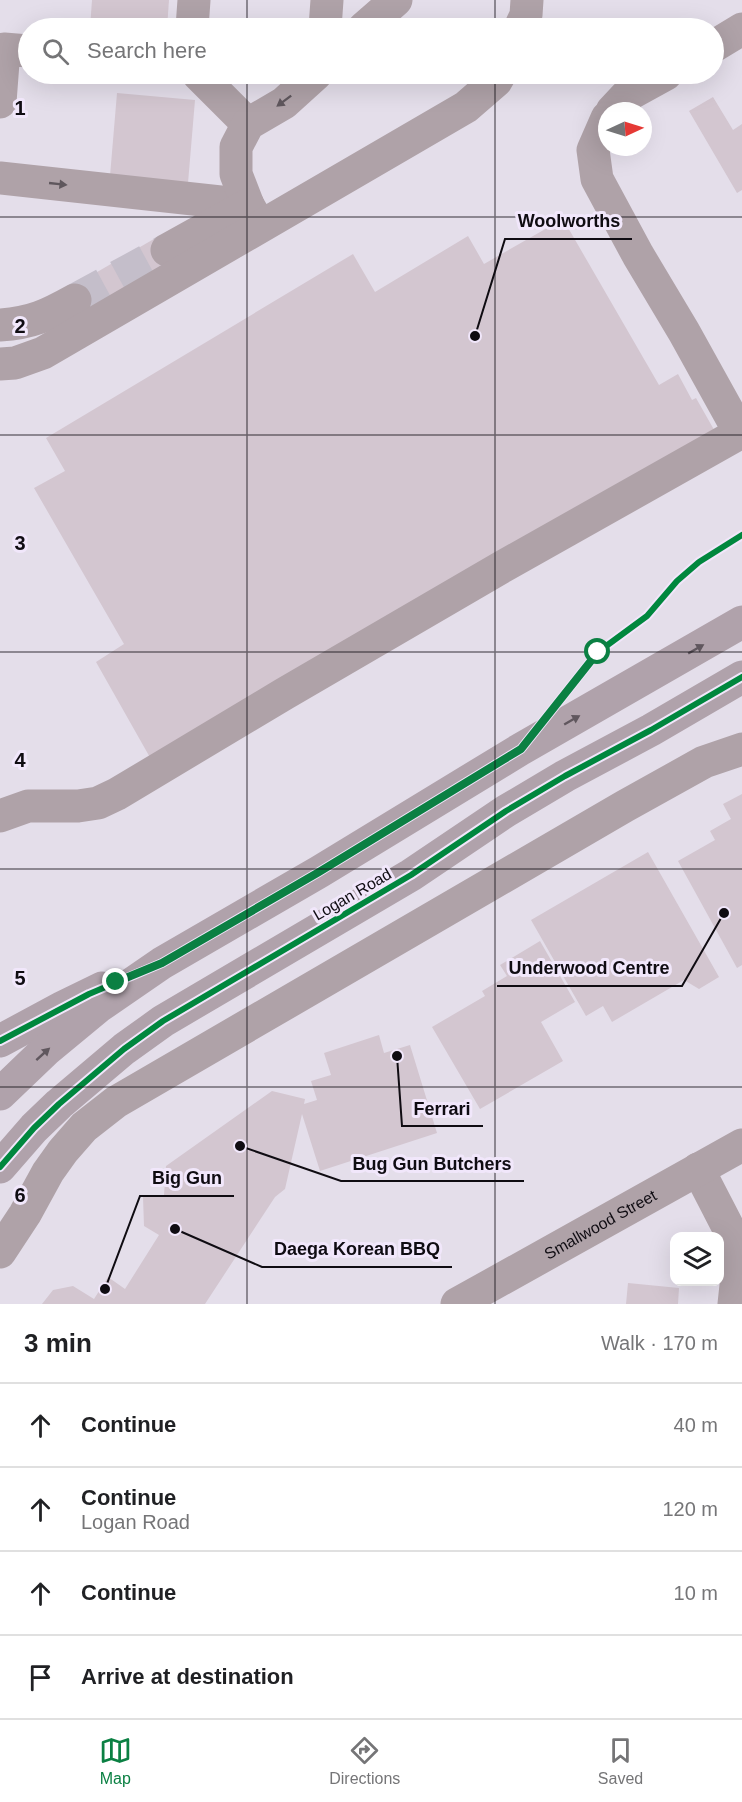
<!DOCTYPE html>
<html lang="en">
<head>
<meta charset="utf-8">
<style>
	body { margin:0; font-family:Helvetica,sans-serif; background:#f6f6f6; color:#202124 }
	.controls { position:absolute; right:18px; bottom:18px; display:grid; overflow:hidden; border-radius:12px; box-shadow:0 6px 24px #0002 }
	.controls button { width:54px; height:54px; display:grid; place-items:center; padding:0; border:0; border-bottom:2px solid #e0e0e0; background:#fff; color:#202124; font:30px sans-serif }
	.compass { position:absolute; left:598px; top:102px; width:54px; height:54px; border-radius:50%; background:#fff; box-shadow:0 6px 24px #0002; rotate:86deg }
	.stop { position:absolute; width:18px; height:18px; margin:-14px; border:4px solid #0b8043; border-radius:50%; background:#fff }
	.stop.end { background:#0b8043; border-color:#fff; box-shadow:0 2px 6px #0008 }
	.list { margin:0; padding:0; list-style:none }
	h2 { display:flex; justify-content:space-between; align-items:center; height:78px; margin:0; padding:0 24px; font-size:26px }
	h2 small { font-size:20px; font-weight:400; color:#757577 }
	.list li { display:grid; grid-template-columns:39px 1fr auto; gap:18px; align-items:center; box-sizing:border-box; height:84px; padding:0 24px; border-top:2px solid #e0e0e0 }
	.list b { display:block; font-size:22px; white-space:nowrap }
	.list p { margin:0; font-size:20px; white-space:nowrap; color:#757577 }
	.list em { font-size:20px; font-style:normal; color:#757577 }
	.icon { flex:none; width:33px; height:33px; fill:none; stroke:currentColor; stroke-width:2; stroke-linecap:round; stroke-linejoin:round }
	.map { position:relative; flex:none; width:742px; height:1304px; overflow:hidden }
	.search { position:absolute; background:#fff; box-shadow:0 6px 24px #0002; left:18px; right:18px; top:18px; height:66px; display:flex; align-items:center; gap:15px; box-sizing:border-box; padding:0 21px; border-radius:33px; color:#757577; font-size:22px }
	.sheet { height:414px; background:#fff }
	nav { display:flex; justify-content:space-around; align-items:center; box-sizing:border-box; height:84px; border-top:2px solid #e0e0e0; background:#fff; font-size:16px; color:#757577 }
	nav a { display:grid; justify-items:center; gap:3px }
	nav .on { color:#0b8043 }
	.map>svg:first-child { display:block }
	.building { fill:#d3c6d0 }
	.lines { fill:none; stroke-linecap:round; stroke-linejoin:round }
	.minor-tunnel { stroke:#c4beca; stroke-width:33; stroke-dasharray:33 16; stroke-linecap:butt }
	.minor { stroke:#afa2a8; stroke-width:33 }
	.major { stroke:#b0a2ab; stroke-width:33 }
	.cycleway-casing { stroke:#f1e7fb; stroke-width:10 }
	.cycleway { stroke:#00873e; stroke-width:6 }
	.oneway { fill:#5f575d }
	.oneway2 { fill:#60575e }
	.route { stroke:#0b8043; stroke-width:8 }
	.grid { fill:none; stroke:#0f0c12; stroke-width:1.5; stroke-opacity:0.55 }
	.labels { text-anchor:middle; stroke-width:6; stroke-linejoin:round; paint-order:stroke }
	.street-label { font-size:16px; fill:#0f0c12; stroke:#f1e7fb }
	.grid-label { font-size:20px; text-anchor:middle; font-weight:bold; fill:#0f0c12; stroke:#f1e7fb; stroke-width:6; stroke-linejoin:round; paint-order:stroke }
	.leader { fill:none; stroke:#0f0c12; stroke-width:2 }
	.callout-dot { fill:#0f0c12; stroke:#f1e7fb; stroke-width:2 }
	.callout-label { font-size:18px; text-anchor:middle; font-weight:bold; fill:#0f0c12; stroke:#f1e7fb; stroke-width:6; stroke-linejoin:round; paint-order:stroke }
</style>
</head>
<body>
<div class="map">
<svg width="742" height="1304" viewBox="0 0 742 1304">
	<rect width="100%" height="100%" fill="#e4deea"/>
	<g class="building">
		<polygon points="92,0 169,0 167,28 90,28"/>
		<polygon points="117,93 195,100 188,183 110,176"/>
		<polygon points="713,97 733,130 742,124 742,190 737,193 689,111"/>
		<polygon points="563,219 659,385 678,374 692,400 696,398 717,435 152,761 96,662 124,644 34,488 65,471 46,438 353,254 375,292 468,236 484,264"/>
		<polygon points="159,236 174,263 84,315 68,289"/>
		<polygon points="742,794 742,965 737,968 678,861 715,840 710,831 731,819 723,804"/>
		<polygon points="648,852 719,977 699,989 684,980 612,1022 603,1006 586,1016 531,920"/>
		<polygon points="540,941 575,1002 541,1022 563,1061 480,1109 432,1027 485,996 482,991 507,976 500,965"/>
		<polygon points="379,1035 384,1053 410,1045 437,1133 320,1171 302,1114 285,1189 275,1197 205,1304 42,1304 53,1290 73,1286 94,1299 108,1277 125,1289 159,1235 144,1226 143,1197 164,1195 166,1166 272,1091 305,1099 304,1104 317,1100 311,1081 331,1075 324,1053"/>
		<polygon points="628,1283 679,1288 678,1304 626,1304"/>
	</g>
	<g class="lines">
		<polyline class="minor-tunnel" points="75,300 167,250"/>
		<g class="minor">
			<polyline points="192,28 194,0"/>
			<polyline points="325,28 327,0"/>
			<polyline points="364,28 396,0"/>
			<polyline points="520,28 526,15 527,0"/>
			<polyline points="714,46 742,29"/>
			<polyline points="198,74 248,124"/>
			<polyline points="0,102 4,49 28,51"/>
			<polyline points="612,111 626,96 666,74"/>
			<polyline points="0,178 248,205"/>
			<polyline points="258,222 248,205 236,174 236,147 248,124 284,103 316,74"/>
			<polyline points="167,250 248,205"/>
			<path d="M 0,325 C 32,323 48,315 75,300"/>
			<polyline points="0,364 15,363 43,353 466,107 496,81 500,74"/>
			<polyline points="0,816 28,806 78,806 98,803 117,794 284,694 502,567 740,433 684,332 638,255 597,179 593,150 607,118"/>
			<polyline points="698,1169 731,1233 737,1276 734,1304"/>
			<polyline points="0,1252 25,1214 48,1172 63,1151 84,1127 116,1102 625,806 704,762 742,749"/>
			<path id="s1" d="M 457,1304 L 742,1145"/>
		</g>
		<g class="major">
			<polyline points="0,1041 63,1007 102,988"/>
			<polyline points="0,1094 46,1050 98,1007 162,963 319,872 521,749 742,622"/>
			<polyline points="0,1167 34,1128 59,1104 124,1049 163,1021 411,875 506,811 565,776 651,730 742,677"/>
		</g>
		<defs>
			<g id="cycleway">
				<polyline points="0,1041 89,994 162,963 319,872 521,749 598,652 647,616 677,581 699,562 742,535"/>
				<polyline points="0,1167 34,1128 59,1104 124,1049 163,1021 411,875 506,811 565,776 651,730 742,677"/>
			</g>
		</defs>
		<use href="#cycleway" class="cycleway-casing"/>
		<use href="#cycleway" class="cycleway"/>
	</g>
	<defs><path id="oneway-solid" d="M-6-.8H1V-3.2L6.5 0L1 3.2V.8H-6Z" transform="scale(1.5)"/></defs>
	<g class="oneway">
		<use href="#oneway-solid" transform="translate(284 101) rotate(143)"/>
		<use href="#oneway-solid" transform="translate(58 184) rotate(6)"/>
	</g>
	<g class="oneway2">
		<use href="#oneway-solid" transform="translate(696 649) rotate(-30)"/>
		<use href="#oneway-solid" transform="translate(572 720) rotate(-30)"/>
		<use href="#oneway-solid" transform="translate(43 1054) rotate(-42)"/>
	</g>
	<g class="lines">
		<polyline class="route" points="116,982 162,963 319,872 521,749 598,652"/>
	</g>
	<path class="grid" d="M 247,0 L 247,28M 495,0 L 495,28M 247,74 L 247,1304M 495,74 L 495,1304M 0,217 L 742,217M 0,435 L 742,435M 0,652 L 742,652M 0,869 L 742,869M 0,1087 L 742,1087"/>
	<g class="labels">
		<g class="street-label">
			<text transform="translate(352 894) rotate(-30)" y="6">Logan Road</text>
			<text dy="6" stroke="none"><textPath href="#s1" startOffset="164">Smallwood Street</textPath></text>
		</g>
	</g>
	<g class="grid-label">
		<text x="20" y="115">1</text>
		<text x="20" y="333">2</text>
		<text x="20" y="550">3</text>
		<text x="20" y="767">4</text>
		<text x="20" y="985">5</text>
		<text x="20" y="1202">6</text>
	</g>
	<path class="leader" d="M475 336L505 239H632M724 913L682 986H497M397 1056L402 1126H483M240 1146L341 1181H524M105 1289L140 1196H234M175 1229L262 1267H452"/>
	<g class="callout-dot">
		<circle cx="475" cy="336" r="6"/>
		<circle cx="724" cy="913" r="6"/>
		<circle cx="397" cy="1056" r="6"/>
		<circle cx="240" cy="1146" r="6"/>
		<circle cx="105" cy="1289" r="6"/>
		<circle cx="175" cy="1229" r="6"/>
	</g>
	<g class="callout-label">
		<text x="569" y="227">Woolworths</text>
		<text x="589" y="974">Underwood Centre</text>
		<text x="442" y="1115">Ferrari</text>
		<text x="432" y="1170">Bug Gun Butchers</text>
		<text x="187" y="1184">Big Gun</text>
		<text x="357" y="1255">Daega Korean BBQ</text>
	</g>
</svg>
<div class="controls">
<button><svg class="icon" aria-label="layers" viewBox="0 0 24 24"><path d="M12 4l9 5-9 5-9-5zM3 14l9 5 9-5"/></svg></button>
</div>
<svg class="compass" viewBox="-18 -18 36 36"><path d="M0-13l5 13h-10z" fill="#e53935"/><path d="M0 13l5-13h-10z" fill="#757577"/></svg>
<div class="stop" style="left:598px;top:652px"></div>
<div class="stop end" style="left:116px;top:982px"></div>
<div class="search"><svg class="icon" aria-label="search" viewBox="0 0 24 24"><circle cx="10" cy="10" r="6"/><path d="M15 15l6 6"/></svg>Search here</div>
</div>
<section class="sheet">
<h2>3 min<small>Walk · 170 m</small></h2>
<ul class="list">
<li><svg class="icon" aria-label="ahead" viewBox="0 0 24 24"><path d="M12 20V5M6 11l6-6 6 6"/></svg><div><b>Continue</b></div><em>40 m</em></li>
<li><svg class="icon" aria-label="ahead" viewBox="0 0 24 24"><path d="M12 20V5M6 11l6-6 6 6"/></svg><div><b>Continue</b><p>Logan Road</p></div><em>120 m</em></li>
<li><svg class="icon" aria-label="ahead" viewBox="0 0 24 24"><path d="M12 20V5M6 11l6-6 6 6"/></svg><div><b>Continue</b></div><em>10 m</em></li>
<li><svg class="icon" aria-label="arrive" viewBox="0 0 24 24"><path d="M6 21V4h12l-3 4 3 4H6"/></svg><div><b>Arrive at destination</b></div></li>
</ul>
</section>
<nav>
<a class="on"><svg class="icon" aria-label="map" viewBox="0 0 24 24"><path d="M3 6l6-2 6 2 6-2v14l-6 2-6-2-6 2zM9 4v14M15 6v14"/></svg>Map</a>
<a><svg class="icon" aria-label="directions" viewBox="0 0 24 24"><path d="M12 3l9 9-9 9-9-9zM9 14v-3h6M13 9l2 2-2 2"/></svg>Directions</a>
<a><svg class="icon" aria-label="saved" viewBox="0 0 24 24"><path d="M7 4h10v16l-5-4-5 4z"/></svg>Saved</a>
</nav>
</body>
</html>
